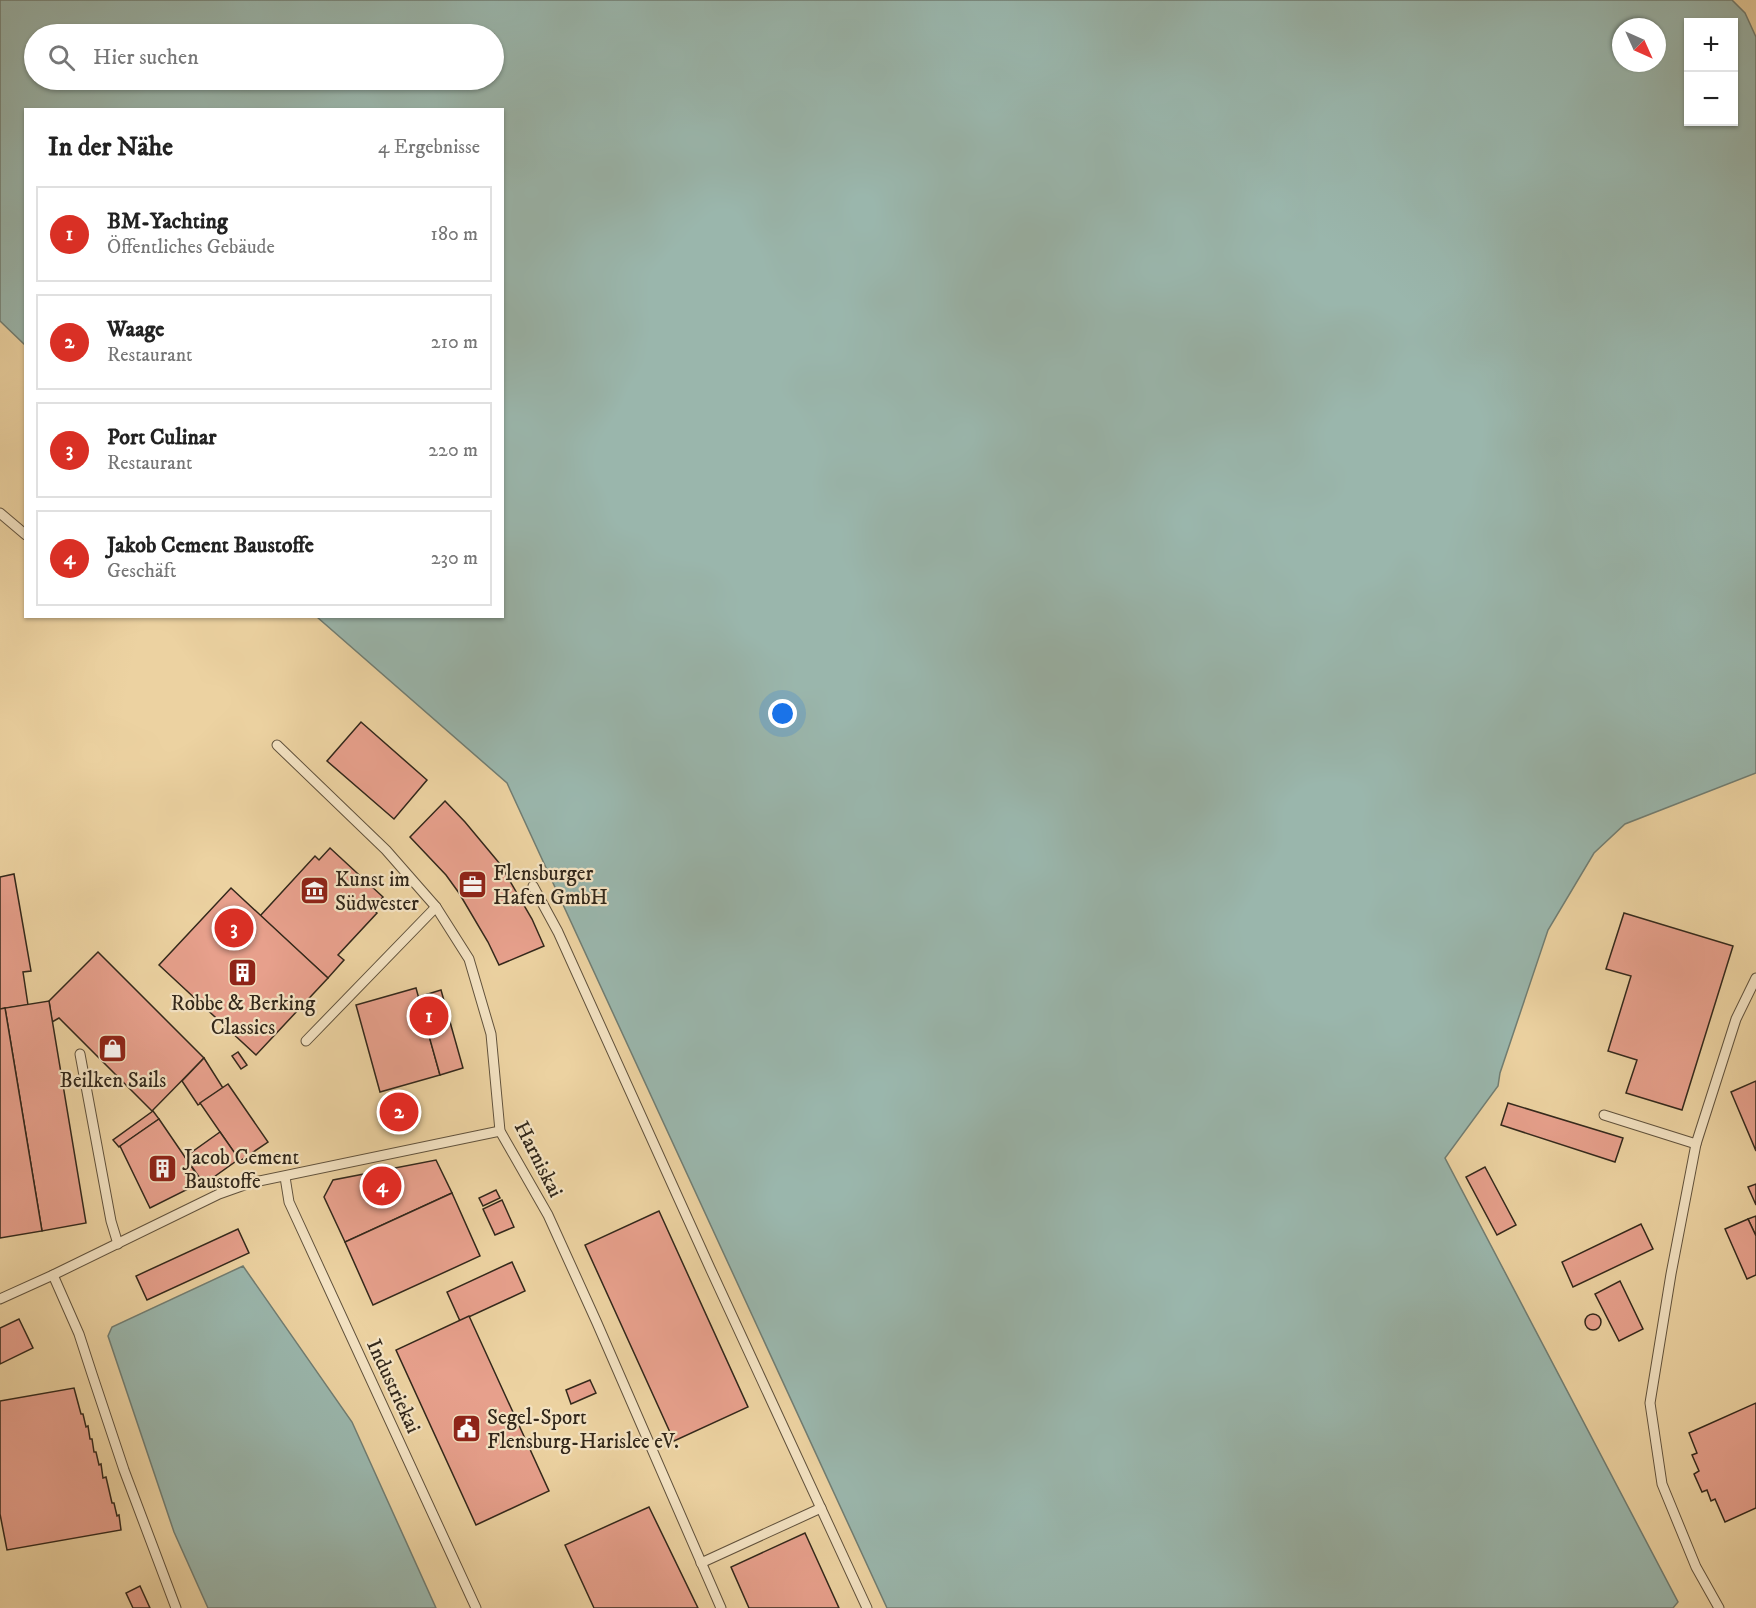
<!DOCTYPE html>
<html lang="de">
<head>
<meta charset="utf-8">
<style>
	body { margin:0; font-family:"IM FELL DW Pica",serif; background:#f6f6f6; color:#222 }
	.controls { position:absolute; right:18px; top:18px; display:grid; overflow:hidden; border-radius:0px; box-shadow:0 2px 4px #0004 }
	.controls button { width:54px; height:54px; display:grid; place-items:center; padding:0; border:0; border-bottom:2px solid #e0e0e0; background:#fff; color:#222; font:30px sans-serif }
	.compass { position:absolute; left:1612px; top:18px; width:54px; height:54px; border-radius:50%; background:#fff; box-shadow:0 2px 4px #0004; rotate:135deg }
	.you { position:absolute; left:783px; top:714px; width:21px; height:21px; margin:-15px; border:4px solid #fff; border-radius:50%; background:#1a73e8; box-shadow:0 0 0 9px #1a73e833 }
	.badge { display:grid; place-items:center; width:39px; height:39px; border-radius:50%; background:#d93025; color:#fff; font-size:20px; font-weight:700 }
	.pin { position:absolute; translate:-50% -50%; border:3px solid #fff; box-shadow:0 2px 6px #0006 }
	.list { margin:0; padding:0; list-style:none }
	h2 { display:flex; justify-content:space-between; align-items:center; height:78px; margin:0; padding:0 24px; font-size:26px }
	h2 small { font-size:20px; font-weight:400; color:#767676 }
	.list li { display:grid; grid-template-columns:39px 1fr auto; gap:18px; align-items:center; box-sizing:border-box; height:96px; margin:0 12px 12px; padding:0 12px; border:2px solid #e0e0e0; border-radius:0px }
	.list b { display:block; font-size:22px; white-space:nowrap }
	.list p { margin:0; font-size:20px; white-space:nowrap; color:#767676 }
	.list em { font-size:20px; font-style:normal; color:#767676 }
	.icon { flex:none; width:33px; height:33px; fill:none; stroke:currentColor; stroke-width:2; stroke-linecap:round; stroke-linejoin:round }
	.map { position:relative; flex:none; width:1756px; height:1608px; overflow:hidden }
	.search { position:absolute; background:#fff; box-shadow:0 2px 4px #0004; left:24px; top:24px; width:480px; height:66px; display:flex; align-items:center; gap:15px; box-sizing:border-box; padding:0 21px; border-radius:33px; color:#767676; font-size:22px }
	.panel { position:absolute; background:#fff; box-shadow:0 2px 4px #0004; left:24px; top:108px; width:480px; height:510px; border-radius:0px }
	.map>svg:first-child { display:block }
	.water { fill:#9ab6ac; stroke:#717d72; stroke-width:1.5; fill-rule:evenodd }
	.building { fill:#e7a08c; stroke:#33281b; stroke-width:1.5 }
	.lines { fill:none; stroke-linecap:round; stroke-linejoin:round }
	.lane-casing { stroke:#61523c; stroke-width:11 }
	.lane { stroke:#f3e2c2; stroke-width:9 }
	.labels { text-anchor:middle; stroke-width:4.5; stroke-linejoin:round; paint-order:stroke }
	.poi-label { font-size:21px; fill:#33281b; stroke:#f3e2c2; text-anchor:start }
	.street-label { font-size:21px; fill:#33281b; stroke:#f3e2c2 }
</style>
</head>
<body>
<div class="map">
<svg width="1756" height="1608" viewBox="0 0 1756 1608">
	<rect width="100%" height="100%" fill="#ecd2a1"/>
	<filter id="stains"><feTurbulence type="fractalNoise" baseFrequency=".00333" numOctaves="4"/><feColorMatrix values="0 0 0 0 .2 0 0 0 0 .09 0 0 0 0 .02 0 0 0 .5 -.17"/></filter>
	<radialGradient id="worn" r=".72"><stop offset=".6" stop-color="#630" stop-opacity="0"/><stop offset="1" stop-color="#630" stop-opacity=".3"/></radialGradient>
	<g class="water">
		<path d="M 0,0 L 1732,0 L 1745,13 L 1756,37 L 1756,773 L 1625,824 L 1594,853 L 1548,930 L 1500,1073 L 1498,1086 L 1445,1158 L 1678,1602 L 1673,1608 L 887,1608 L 507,783 L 317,617 L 502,616 L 502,110 L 26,110 L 25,345 L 0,321 ZM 1688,22 L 1734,22 L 1734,122 L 1688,122 ZM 1621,27 L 1657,27 L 1657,63 L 1621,63 ZM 34,34 L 494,34 L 494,80 L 34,80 Z"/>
		<polygon points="243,1266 352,1422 436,1608 208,1608 174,1532 108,1336 112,1327"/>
	</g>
	<g class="building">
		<polygon points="361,722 427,780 394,819 327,761"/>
		<polygon points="445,801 465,822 500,864 532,919 544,946 499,965 488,942 459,893 446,875 410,837"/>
		<polygon points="330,848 383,897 372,909 377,913 338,955 344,960 328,978 260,916 315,856 319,860"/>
		<polygon points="14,874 31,971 23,972 28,1005 0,1009 0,877"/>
		<polygon points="231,888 328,978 256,1055 159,965"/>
		<polygon points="1624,913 1733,946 1682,1110 1626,1093 1637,1060 1608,1051 1631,976 1606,969"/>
		<polygon points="98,952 204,1058 152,1111 59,1018 52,1022 49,1001"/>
		<polygon points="416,988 440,1075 380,1092 356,1005"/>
		<polygon points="441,990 463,1068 440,1075 418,997"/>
		<polygon points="49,1001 86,1223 42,1231 5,1008"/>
		<polygon points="5,1008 42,1231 0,1238 0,1009"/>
		<polygon points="238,1052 247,1065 241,1069 232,1056"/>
		<polygon points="204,1058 223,1088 198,1105 182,1081"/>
		<polygon points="1756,1081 1756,1151 1731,1092"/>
		<polygon points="228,1084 268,1142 240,1161 200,1103"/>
		<polygon points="411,1098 415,1119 387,1125 382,1104"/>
		<polygon points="1508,1103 1623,1138 1615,1162 1501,1125"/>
		<polygon points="153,1111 159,1119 119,1147 113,1140"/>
		<polygon points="159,1119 202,1182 150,1208 120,1146"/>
		<polygon points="220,1132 239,1159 204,1184 185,1157"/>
		<polygon points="436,1160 452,1193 345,1242 324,1197 333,1180"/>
		<polygon points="1485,1167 1516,1225 1497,1235 1466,1177"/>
		<polygon points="1756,1184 1756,1205 1748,1187"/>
		<polygon points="496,1190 500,1198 483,1206 479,1198"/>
		<polygon points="452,1193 480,1256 373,1305 345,1242"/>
		<polygon points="502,1200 514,1227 495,1235 483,1209"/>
		<polygon points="659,1211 748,1407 674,1441 585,1245"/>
		<polygon points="1756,1216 1756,1236 1748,1219"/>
		<polygon points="1748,1219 1756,1236 1756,1275 1747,1279 1725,1229"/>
		<polygon points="1641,1224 1653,1249 1573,1287 1562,1262"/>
		<polygon points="238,1229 249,1253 147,1300 136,1276"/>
		<polygon points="512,1262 525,1291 460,1321 447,1292"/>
		<polygon points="1620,1281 1643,1329 1619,1341 1595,1294"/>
		<circle cx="1593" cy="1322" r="8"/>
		<polygon points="469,1316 549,1491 476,1525 396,1350"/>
		<polygon points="19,1319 33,1348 0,1364 0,1328"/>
		<polygon points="590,1380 596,1393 571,1404 566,1390"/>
		<polygon points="74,1388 81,1414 83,1414 86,1427 88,1426 90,1439 92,1439 94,1452 96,1452 99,1465 101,1464 103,1478 106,1477 112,1503 114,1503 117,1516 119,1515 121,1530 7,1550 0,1514 0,1401"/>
		<polygon points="1756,1403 1756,1508 1725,1522 1715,1499 1711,1501 1707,1490 1702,1492 1694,1474 1699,1471 1692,1455 1697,1453 1689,1433"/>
		<polygon points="649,1507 698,1608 594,1608 565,1545"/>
		<polygon points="805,1533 839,1608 749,1608 731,1567"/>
		<polygon points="140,1586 150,1608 133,1608 126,1593"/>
	</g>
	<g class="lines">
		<defs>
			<g id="lane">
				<polyline points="0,513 26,535"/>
				<polyline points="277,745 386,850 436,907 469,959 491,1034 500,1131 548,1215 597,1323 721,1608"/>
				<polyline points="533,886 558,932 710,1268 867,1608"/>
				<polyline points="306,1041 436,907"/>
				<polyline points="80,1054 111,1221 118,1244"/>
				<polyline points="1604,1115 1696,1144"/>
				<polyline points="285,1177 289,1202 476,1608"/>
				<polyline points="53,1275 79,1334 92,1374 124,1470 176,1608"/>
				<polyline points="0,1299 53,1275 219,1194 250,1183 500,1131"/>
				<polyline points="701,1563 821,1508"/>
				<polyline points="1719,1608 1696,1567 1662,1484 1650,1403 1671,1274 1696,1144 1736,1019 1756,978"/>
			</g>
		</defs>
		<use href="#lane" class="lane-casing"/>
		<use href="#lane" class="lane"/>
	</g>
	<defs>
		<symbol id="office-square" viewBox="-11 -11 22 22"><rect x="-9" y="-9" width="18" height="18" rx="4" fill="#8f2418" stroke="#f3e2c2"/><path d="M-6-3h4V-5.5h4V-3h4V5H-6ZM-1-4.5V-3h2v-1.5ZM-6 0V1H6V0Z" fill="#fff"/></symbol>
		<symbol id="museum-square" viewBox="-11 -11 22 22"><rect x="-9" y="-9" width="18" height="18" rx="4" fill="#8f2418" stroke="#f3e2c2"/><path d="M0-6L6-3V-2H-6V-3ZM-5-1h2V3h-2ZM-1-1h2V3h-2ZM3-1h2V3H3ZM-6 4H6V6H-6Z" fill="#fff"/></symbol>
		<symbol id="building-square" viewBox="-11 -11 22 22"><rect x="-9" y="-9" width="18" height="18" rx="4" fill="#8f2418" stroke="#f3e2c2"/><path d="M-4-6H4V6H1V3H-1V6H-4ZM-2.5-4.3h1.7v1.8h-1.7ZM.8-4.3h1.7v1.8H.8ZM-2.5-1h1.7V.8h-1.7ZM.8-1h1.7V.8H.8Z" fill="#fff"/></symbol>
		<symbol id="shop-square" viewBox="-11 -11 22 22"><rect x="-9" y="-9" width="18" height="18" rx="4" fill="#8f2418" stroke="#f3e2c2"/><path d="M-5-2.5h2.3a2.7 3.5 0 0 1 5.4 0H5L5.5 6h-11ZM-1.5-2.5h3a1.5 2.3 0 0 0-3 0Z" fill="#fff"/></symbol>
		<symbol id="civic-square" viewBox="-11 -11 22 22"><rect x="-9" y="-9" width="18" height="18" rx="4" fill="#8f2418" stroke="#f3e2c2"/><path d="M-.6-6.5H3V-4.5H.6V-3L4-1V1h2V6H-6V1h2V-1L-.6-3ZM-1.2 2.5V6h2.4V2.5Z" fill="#fff"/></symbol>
	</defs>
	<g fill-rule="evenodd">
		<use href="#office-square" x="456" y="868" width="33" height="33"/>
		<use href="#museum-square" x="298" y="874" width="33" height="33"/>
		<use href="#building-square" x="226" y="956" width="33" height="33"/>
		<use href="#shop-square" x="96" y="1032" width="33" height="33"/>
		<use href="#building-square" x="146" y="1152" width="33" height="33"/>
		<use href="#civic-square" x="450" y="1412" width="33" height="33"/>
	</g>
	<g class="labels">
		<g class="poi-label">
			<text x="493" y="880">Flensburger<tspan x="493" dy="24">Hafen GmbH</tspan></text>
			<text x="335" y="886">Kunst im<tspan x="335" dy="24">Südwester</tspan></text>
			<text x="243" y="1010" text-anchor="middle">Robbe &amp; Berking<tspan x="243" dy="24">Classics</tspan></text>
			<text x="113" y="1087" text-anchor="middle">Beilken Sails</text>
			<text x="184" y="1164">Jacob Cement<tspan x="184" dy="24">Baustoffe</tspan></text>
			<text x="487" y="1424">Segel-Sport<tspan x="487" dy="24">Flensburg-Harislee eV.</tspan></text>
		</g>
		<g class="street-label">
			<text transform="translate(539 1159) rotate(63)" y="7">Harniskai</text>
			<text transform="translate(394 1386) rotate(65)" y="7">Industriekai</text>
		</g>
	</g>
	<rect width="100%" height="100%" filter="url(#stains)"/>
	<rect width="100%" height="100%" fill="url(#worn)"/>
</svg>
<div class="controls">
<button>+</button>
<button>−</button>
</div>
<svg class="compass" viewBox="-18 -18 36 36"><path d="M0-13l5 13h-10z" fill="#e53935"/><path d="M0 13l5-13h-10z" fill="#767676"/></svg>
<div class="you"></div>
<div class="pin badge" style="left:429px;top:1016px">1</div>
<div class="pin badge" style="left:399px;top:1112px">2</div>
<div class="pin badge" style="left:234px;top:928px">3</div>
<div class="pin badge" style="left:382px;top:1186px">4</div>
<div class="search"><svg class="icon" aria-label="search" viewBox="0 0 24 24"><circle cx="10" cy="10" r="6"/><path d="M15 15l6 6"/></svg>Hier suchen</div>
<section class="panel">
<h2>In der Nähe<small>4 Ergebnisse</small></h2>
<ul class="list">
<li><span class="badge">1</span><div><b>BM-Yachting</b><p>Öffentliches Gebäude</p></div><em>180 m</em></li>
<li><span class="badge">2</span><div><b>Waage</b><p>Restaurant</p></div><em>210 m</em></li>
<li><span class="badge">3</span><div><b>Port Culinar</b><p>Restaurant</p></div><em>220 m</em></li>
<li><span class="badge">4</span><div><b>Jakob Cement Baustoffe</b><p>Geschäft</p></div><em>230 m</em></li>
</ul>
</section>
</div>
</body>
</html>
